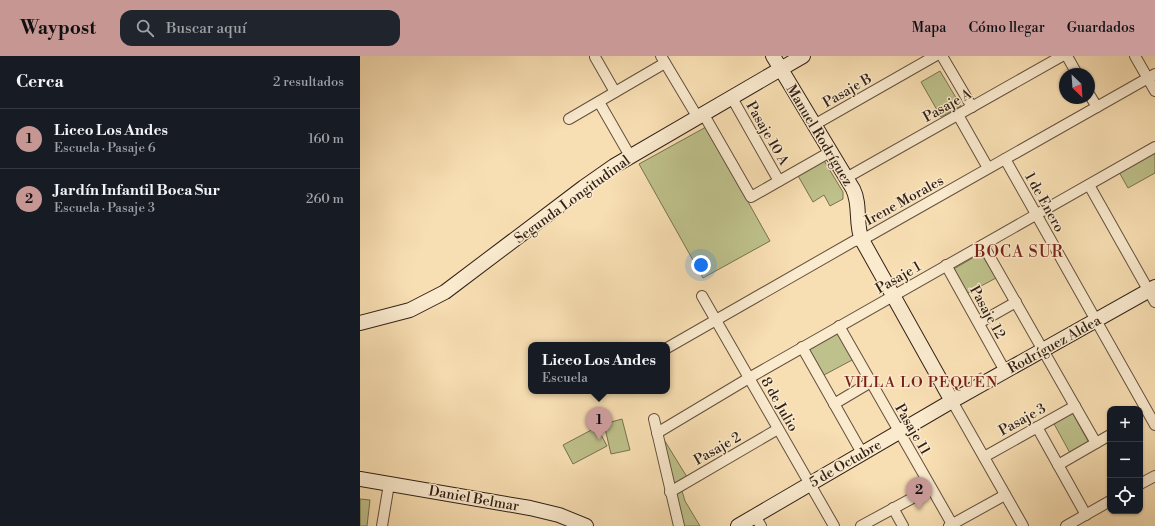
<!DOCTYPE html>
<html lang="es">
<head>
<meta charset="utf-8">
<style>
	body { margin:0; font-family:"Libre Bodoni",serif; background:#20242c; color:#f1f3f6 }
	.controls { position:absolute; right:12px; bottom:12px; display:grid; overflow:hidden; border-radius:8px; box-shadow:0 1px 3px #0004 }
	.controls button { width:36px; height:36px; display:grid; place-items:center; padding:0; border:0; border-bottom:1px solid #363941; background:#171b24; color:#f1f3f6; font:20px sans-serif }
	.compass { position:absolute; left:699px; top:12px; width:36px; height:36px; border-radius:50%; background:#171b24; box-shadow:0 1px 3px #0004; rotate:155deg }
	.you { position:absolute; left:341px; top:209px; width:14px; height:14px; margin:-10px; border:3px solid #fff; border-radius:50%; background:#1a73e8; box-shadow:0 0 0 6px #1a73e833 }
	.badge { display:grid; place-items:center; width:26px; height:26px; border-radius:50%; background:#c59692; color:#111; font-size:13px; font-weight:700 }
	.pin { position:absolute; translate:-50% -33px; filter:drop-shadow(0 1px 2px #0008) }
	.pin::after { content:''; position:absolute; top:21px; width:14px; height:12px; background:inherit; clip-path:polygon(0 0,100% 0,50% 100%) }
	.popup { position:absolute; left:168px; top:286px; width:142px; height:52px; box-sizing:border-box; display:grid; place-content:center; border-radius:8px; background:#171b24; filter:drop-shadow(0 1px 3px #0005); font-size:13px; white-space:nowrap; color:#9ea1a6 }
	.popup b { font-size:15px; color:#f1f3f6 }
	.popup::after { content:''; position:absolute; left:50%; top:100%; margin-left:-8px; border:8px solid transparent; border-top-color:#171b24 }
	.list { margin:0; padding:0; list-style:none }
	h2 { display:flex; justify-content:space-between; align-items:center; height:52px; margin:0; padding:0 16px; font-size:17px }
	h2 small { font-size:13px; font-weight:400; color:#9ea1a6 }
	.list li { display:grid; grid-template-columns:26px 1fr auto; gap:12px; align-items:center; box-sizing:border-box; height:60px; padding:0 16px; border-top:1px solid #363941 }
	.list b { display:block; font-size:15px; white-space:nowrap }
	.list p { margin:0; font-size:13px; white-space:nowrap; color:#9ea1a6 }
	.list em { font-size:13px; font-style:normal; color:#9ea1a6 }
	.icon { flex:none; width:22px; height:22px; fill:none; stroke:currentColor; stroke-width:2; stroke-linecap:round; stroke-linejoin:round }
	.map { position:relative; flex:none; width:795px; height:470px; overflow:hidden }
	header { display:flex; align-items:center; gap:24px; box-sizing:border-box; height:56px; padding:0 20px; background:#c59692; color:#111 }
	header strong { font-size:19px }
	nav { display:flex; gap:22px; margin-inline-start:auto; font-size:14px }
	.search { width:280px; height:36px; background:#20242c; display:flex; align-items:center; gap:10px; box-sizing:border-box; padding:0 14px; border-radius:12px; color:#9ea1a6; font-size:15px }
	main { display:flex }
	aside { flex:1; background:#171b24 }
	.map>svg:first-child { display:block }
	.green { fill:#bec18b; stroke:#787151 }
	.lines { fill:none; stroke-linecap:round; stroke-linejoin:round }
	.street-casing { stroke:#64503e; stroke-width:12 }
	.secondary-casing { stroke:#332117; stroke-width:16 }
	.street { stroke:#faeace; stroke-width:10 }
	.secondary { stroke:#faeace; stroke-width:14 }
	.labels { text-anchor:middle; stroke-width:3; stroke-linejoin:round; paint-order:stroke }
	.street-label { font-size:14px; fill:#332117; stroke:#faeace }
	.neighbourhood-label { font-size:15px; letter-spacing:1px; fill:#7a1f14; stroke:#faeace }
	.quarter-label { font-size:16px; letter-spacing:1px; fill:#7a1f14; stroke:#faeace }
</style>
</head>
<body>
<header>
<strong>Waypost</strong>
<div class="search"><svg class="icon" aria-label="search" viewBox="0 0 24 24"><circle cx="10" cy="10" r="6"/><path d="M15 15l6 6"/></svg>Buscar aquí</div>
<nav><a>Mapa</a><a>Cómo llegar</a><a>Guardados</a></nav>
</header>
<main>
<aside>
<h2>Cerca<small>2 resultados</small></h2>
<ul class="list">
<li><span class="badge">1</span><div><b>Liceo Los Andes</b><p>Escuela · Pasaje 6</p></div><em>160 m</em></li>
<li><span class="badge">2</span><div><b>Jardín Infantil Boca Sur</b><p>Escuela · Pasaje 3</p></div><em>260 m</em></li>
</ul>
</aside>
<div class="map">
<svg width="795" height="470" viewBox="0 0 795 470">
	<rect width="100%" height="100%" fill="#f8dfb3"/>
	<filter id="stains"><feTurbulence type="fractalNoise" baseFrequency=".005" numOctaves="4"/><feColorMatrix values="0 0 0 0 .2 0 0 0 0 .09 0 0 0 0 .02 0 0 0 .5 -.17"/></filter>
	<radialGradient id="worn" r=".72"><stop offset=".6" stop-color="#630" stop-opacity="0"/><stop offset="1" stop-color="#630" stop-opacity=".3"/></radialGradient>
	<g class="green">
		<polygon points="580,15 601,50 581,61 561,26"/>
		<polygon points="346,71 410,185 343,222 279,108"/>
		<polygon points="795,95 795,117 768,132 759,116"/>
		<polygon points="463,103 483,136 483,143 470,150 464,139 453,146 437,118"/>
		<polygon points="621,197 636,222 606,238 592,214"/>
		<polygon points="477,274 494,303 464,319 448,295 449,291"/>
		<polygon points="712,356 729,387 710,397 693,366"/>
		<polygon points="262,363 270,394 251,398 244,368"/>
		<polygon points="237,371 247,390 213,408 203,389"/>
		<polygon points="303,382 327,421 314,429"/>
		<polygon points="322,435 325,445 340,470 322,470 315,439"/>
		<polygon points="0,443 10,444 7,470 0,470"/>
	</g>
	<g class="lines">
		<defs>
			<g id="street">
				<polyline points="301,0 338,62"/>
				<polyline points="582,0 612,51"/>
				<polyline points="707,0 717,18"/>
				<polyline points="775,0 795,35"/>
				<polyline points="235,1 255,36"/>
				<polyline points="729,38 737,51"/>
				<polyline points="372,42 419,125"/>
				<polyline points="239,46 270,100"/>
				<polyline points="344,59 391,141 470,96"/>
				<polyline points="598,59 628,112"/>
				<polyline points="209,63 305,7"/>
				<polyline points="454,69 575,0"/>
				<polyline points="645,103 795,369"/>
				<polyline points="486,122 702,0"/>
				<polyline points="729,129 795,246"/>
				<polyline points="623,189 736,387"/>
				<polyline points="586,209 645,315"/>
				<polyline points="342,240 474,470"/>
				<polyline points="619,267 656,246"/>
				<polyline points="479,270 592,468"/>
				<polyline points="442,291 502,397"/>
				<polyline points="307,292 494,185 502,184 795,18"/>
				<polyline points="592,345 663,470"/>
				<polyline points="474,348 511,326"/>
				<polyline points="294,363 319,470"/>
				<polyline points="677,371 726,459"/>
				<polyline points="297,377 389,322 795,91"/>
				<polyline points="624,401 715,350"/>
				<polyline points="698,409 750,379"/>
				<polyline points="780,428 795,420"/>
				<polyline points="310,436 418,373"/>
				<polyline points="533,452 543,470"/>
				<polyline points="395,460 401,470"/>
				<polyline points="22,470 29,428"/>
				<polyline points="501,470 571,432"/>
				<polyline points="589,470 645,439"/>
				<polyline points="706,470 750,445"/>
			</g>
			<g id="secondary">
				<path d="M 413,0 L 493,133 C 501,149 495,168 502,184 L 592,345"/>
				<polyline points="0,267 50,254 85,236 224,131 254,110 443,0"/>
				<polyline points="0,423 170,452 199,459 226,470"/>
				<polyline points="378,470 592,345 795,231"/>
			</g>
		</defs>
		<use href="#street" class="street-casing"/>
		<use href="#secondary" class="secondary-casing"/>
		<use href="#street" class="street"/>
		<use href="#secondary" class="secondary"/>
	</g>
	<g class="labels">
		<g class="street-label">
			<text transform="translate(487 34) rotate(-30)" y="5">Pasaje B</text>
			<text transform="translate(587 49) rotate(-29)" y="5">Pasaje A</text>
			<text transform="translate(408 77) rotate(60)" y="5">Pasaje 10 A</text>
			<text transform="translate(460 79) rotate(59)" y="5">Manuel Rodríguez</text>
			<text transform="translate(212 143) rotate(-36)" y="5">Segunda Longitudinal</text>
			<text transform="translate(544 144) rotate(-29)" y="5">Irene Morales</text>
			<text transform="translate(685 146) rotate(61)" y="5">1 de Enero</text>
			<text transform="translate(538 221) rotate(-30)" y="5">Pasaje 1</text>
			<text transform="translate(628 256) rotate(61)" y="5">Pasaje 12</text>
			<text transform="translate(694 288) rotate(-29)" y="5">Rodríguez Aldea</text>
			<text transform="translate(420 348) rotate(60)" y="5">8 de Julio</text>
			<text transform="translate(662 363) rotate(-29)" y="5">Pasaje 3</text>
			<text transform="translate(553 373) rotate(60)" y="5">Pasaje 11</text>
			<text transform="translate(357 392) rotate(-30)" y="5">Pasaje 2</text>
			<text transform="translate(485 407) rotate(-30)" y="5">5 de Octubre</text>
			<text transform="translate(114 442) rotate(10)" y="5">Daniel Belmar</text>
		</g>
		<g class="neighbourhood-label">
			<text x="561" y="331">VILLA LO PEQUÉN</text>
		</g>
		<g class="quarter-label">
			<text x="659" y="201">BOCA SUR</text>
		</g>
	</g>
	<rect width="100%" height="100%" filter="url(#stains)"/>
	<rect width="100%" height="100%" fill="url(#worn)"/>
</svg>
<div class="controls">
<button>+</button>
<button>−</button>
<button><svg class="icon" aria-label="locate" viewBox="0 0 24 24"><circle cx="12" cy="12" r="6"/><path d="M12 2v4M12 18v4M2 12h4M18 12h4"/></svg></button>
</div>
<svg class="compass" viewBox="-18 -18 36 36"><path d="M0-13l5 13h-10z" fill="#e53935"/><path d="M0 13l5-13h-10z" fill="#9ea1a6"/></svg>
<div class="you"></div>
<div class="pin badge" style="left:239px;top:384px">1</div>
<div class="popup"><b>Liceo Los Andes</b>Escuela</div>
<div class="pin badge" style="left:559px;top:454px">2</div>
</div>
</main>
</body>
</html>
